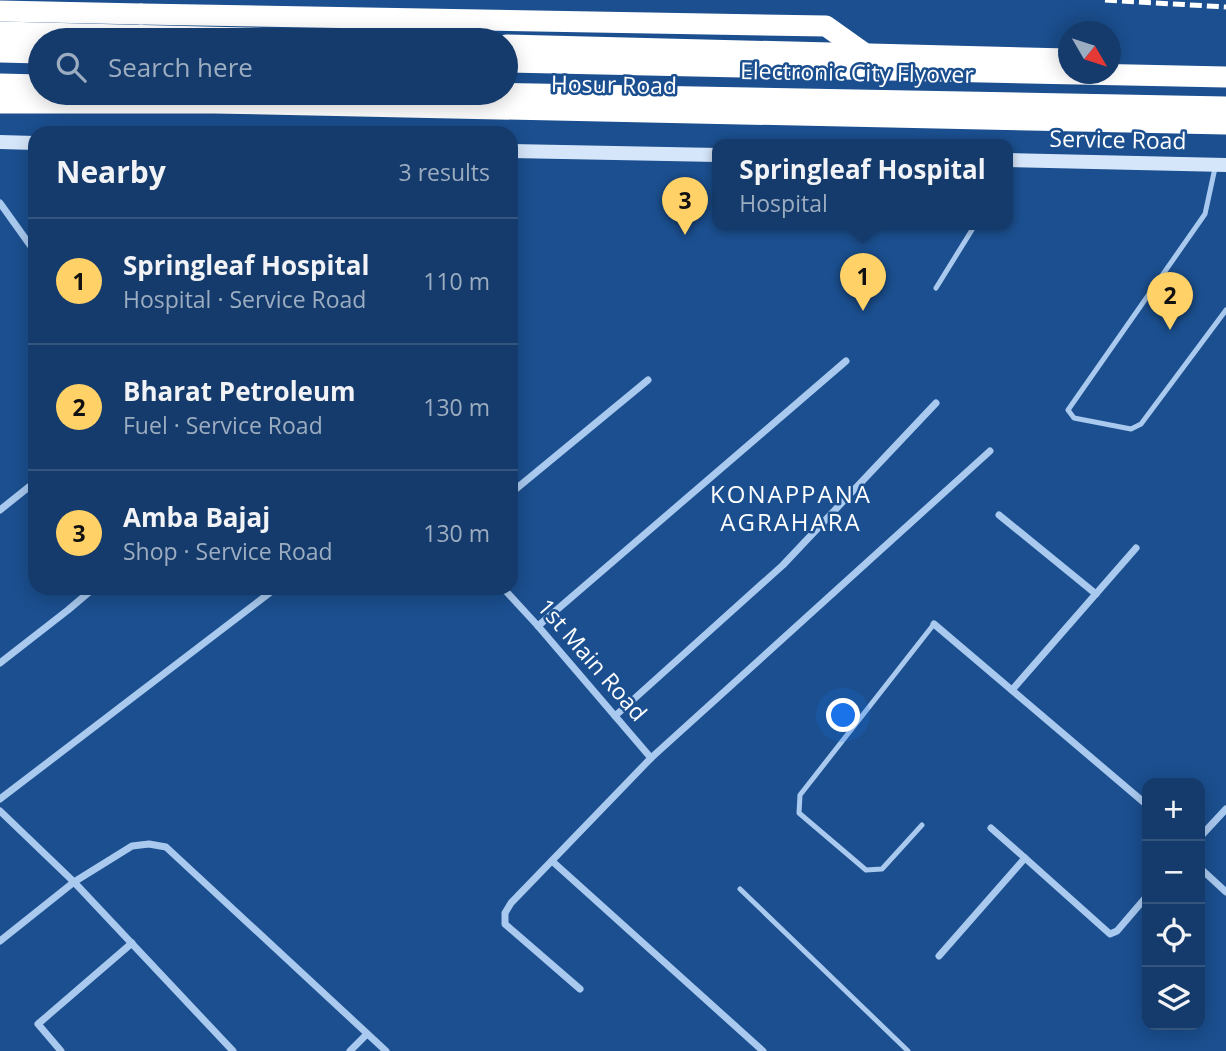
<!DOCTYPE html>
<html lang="en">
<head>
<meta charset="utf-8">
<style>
	body { margin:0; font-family:"Open Sans",sans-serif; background:#1d4271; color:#f1f3f6 }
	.controls { position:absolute; right:21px; bottom:21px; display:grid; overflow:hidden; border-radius:14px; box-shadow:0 4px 18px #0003 }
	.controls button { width:63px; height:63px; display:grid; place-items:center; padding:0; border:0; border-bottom:2px solid #33557e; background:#143b6b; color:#f1f3f6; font:35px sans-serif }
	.compass { position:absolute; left:1058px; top:21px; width:63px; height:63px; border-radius:50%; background:#143b6b; box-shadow:0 4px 18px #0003; rotate:129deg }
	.you { position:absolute; left:844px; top:716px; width:24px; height:24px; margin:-18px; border:5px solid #fff; border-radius:50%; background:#1a73e8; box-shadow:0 0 0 10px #1a73e833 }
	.badge { display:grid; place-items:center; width:46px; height:46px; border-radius:50%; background:#ffd166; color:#111; font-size:23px; font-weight:700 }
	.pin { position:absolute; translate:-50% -58px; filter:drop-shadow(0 2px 4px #0008) }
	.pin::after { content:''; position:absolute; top:37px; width:24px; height:21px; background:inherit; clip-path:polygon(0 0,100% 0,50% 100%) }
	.popup { position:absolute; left:712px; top:139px; width:301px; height:91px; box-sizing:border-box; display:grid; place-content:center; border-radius:14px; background:#143b6b; filter:drop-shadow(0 2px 5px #0005); font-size:23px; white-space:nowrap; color:#9dadc1 }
	.popup b { font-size:26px; color:#f1f3f6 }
	.popup::after { content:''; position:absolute; left:50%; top:100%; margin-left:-14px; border:14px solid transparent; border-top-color:#143b6b }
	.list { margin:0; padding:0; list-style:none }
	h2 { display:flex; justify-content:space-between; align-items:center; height:91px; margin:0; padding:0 28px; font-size:30px }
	h2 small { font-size:23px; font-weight:400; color:#9dadc1 }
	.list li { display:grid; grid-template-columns:46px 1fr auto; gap:21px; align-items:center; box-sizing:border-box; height:126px; padding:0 28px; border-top:2px solid #33557e }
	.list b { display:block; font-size:26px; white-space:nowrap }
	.list p { margin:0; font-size:23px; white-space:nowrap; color:#9dadc1 }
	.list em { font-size:23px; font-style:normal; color:#9dadc1 }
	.icon { flex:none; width:38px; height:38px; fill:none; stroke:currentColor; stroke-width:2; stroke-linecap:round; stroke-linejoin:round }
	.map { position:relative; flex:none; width:1226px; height:1051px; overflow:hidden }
	.search { position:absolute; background:#143b6b; box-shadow:0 4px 18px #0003; left:28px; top:28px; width:490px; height:77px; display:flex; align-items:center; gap:18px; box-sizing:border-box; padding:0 24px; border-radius:38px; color:#9dadc1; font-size:26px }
	.panel { position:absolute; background:#143b6b; box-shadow:0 4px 18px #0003; left:28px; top:126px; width:490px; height:469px; border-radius:21px }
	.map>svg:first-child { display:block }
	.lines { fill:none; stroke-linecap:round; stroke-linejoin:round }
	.lane { stroke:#a9c9ee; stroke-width:5 }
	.street { stroke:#a9c9ee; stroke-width:7 }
	.secondary { stroke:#d6e6fa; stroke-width:14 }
	.highway { stroke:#fff; stroke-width:21 }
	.rail { stroke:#fff; stroke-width:5; stroke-dasharray:12 5; stroke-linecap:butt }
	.highway-bridge { stroke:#fff; stroke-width:21 }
	.labels { text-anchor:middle; stroke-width:5; stroke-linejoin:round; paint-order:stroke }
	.street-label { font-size:23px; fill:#fff; stroke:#1b4f8f }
	.neighbourhood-label { font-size:24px; letter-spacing:2px; fill:#fff; stroke:#1b4f8f }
</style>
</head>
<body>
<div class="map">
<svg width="1226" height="1051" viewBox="0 0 1226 1051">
	<rect width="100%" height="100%" fill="#1b4f8f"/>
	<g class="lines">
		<g class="lane">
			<polyline points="1215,168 1205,214 1068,410 1074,418 1131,429 1141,424 1226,310"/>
			<polyline points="936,288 975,225"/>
			<polyline points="922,825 882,869 866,870 799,813 800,795 934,624"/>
			<polyline points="740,889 908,1051"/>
		</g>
		<g class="street">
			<polyline points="0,203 35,252"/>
			<polyline points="511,493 648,380"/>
			<polyline points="0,510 35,482"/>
			<polyline points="999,515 1096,594"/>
			<polyline points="503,588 538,626 651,758"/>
			<polyline points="934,624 1147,805"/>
			<polyline points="538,626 846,361"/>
			<polyline points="0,663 68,610 94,588"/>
			<polyline points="1012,690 1136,548"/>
			<polyline points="615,716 783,565 936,403"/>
			<polyline points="0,799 276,588"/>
			<polyline points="0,811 74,882 233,1051"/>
			<polyline points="1200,837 1226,809"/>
			<polyline points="1025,858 1110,934 1117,931 1147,896"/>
			<polyline points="552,861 763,1051"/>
			<polyline points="1200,868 1226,892"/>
			<polyline points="0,941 74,882 132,846 149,844 166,847 386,1051"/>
			<polyline points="939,956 1025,858 991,828"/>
			<polyline points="580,989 505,924 505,913 511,903 651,758 990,451"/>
			<polyline points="61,1051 38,1024 132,943"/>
			<polyline points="350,1051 367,1034"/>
		</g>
		<g class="secondary">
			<polyline points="0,142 35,143"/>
			<polyline points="511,151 718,155"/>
			<polyline points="1008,160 1226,165"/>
		</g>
		<g class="highway">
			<polyline points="0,11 141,14"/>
			<polyline points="0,32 327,40"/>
			<polyline points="506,45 1068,59"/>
			<polyline points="0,52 40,53"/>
			<polyline points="506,62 1226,77"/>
			<polyline points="0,84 40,85"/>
			<polyline points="488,93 1226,107"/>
			<polyline points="0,103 214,103 1226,124"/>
		</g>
		<polyline class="rail" points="1105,0 1226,7"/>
		<polyline class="highway-bridge" points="141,14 826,26 888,70"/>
	</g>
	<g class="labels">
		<g class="street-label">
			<text transform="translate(857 73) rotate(1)" y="8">Electronic City Flyover</text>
			<text transform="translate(614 85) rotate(1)" y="8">Hosur Road</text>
			<text transform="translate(1118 140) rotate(1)" y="8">Service Road</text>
			<text transform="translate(592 660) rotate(49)" y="8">1st Main Road</text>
		</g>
		<g class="neighbourhood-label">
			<text x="791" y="503">KONAPPANA<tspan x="791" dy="28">AGRAHARA</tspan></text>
		</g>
	</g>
</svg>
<div class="controls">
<button>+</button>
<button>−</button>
<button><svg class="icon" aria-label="locate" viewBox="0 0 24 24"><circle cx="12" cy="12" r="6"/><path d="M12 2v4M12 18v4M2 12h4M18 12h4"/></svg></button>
<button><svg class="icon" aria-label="layers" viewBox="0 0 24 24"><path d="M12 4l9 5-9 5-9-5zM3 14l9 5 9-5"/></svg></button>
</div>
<svg class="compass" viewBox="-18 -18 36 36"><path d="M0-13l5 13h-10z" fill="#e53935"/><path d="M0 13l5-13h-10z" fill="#9dadc1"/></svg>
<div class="you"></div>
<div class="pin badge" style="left:863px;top:311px">1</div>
<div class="popup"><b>Springleaf Hospital</b>Hospital</div>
<div class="pin badge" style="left:1170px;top:330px">2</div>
<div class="pin badge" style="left:685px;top:235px">3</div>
<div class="search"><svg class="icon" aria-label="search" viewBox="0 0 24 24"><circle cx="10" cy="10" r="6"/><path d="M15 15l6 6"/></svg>Search here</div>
<section class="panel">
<h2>Nearby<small>3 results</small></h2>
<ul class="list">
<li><span class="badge">1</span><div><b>Springleaf Hospital</b><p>Hospital · Service Road</p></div><em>110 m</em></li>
<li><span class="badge">2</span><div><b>Bharat Petroleum</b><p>Fuel · Service Road</p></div><em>130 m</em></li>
<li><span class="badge">3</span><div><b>Amba Bajaj</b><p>Shop · Service Road</p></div><em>130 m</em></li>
</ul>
</section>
</div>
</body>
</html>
